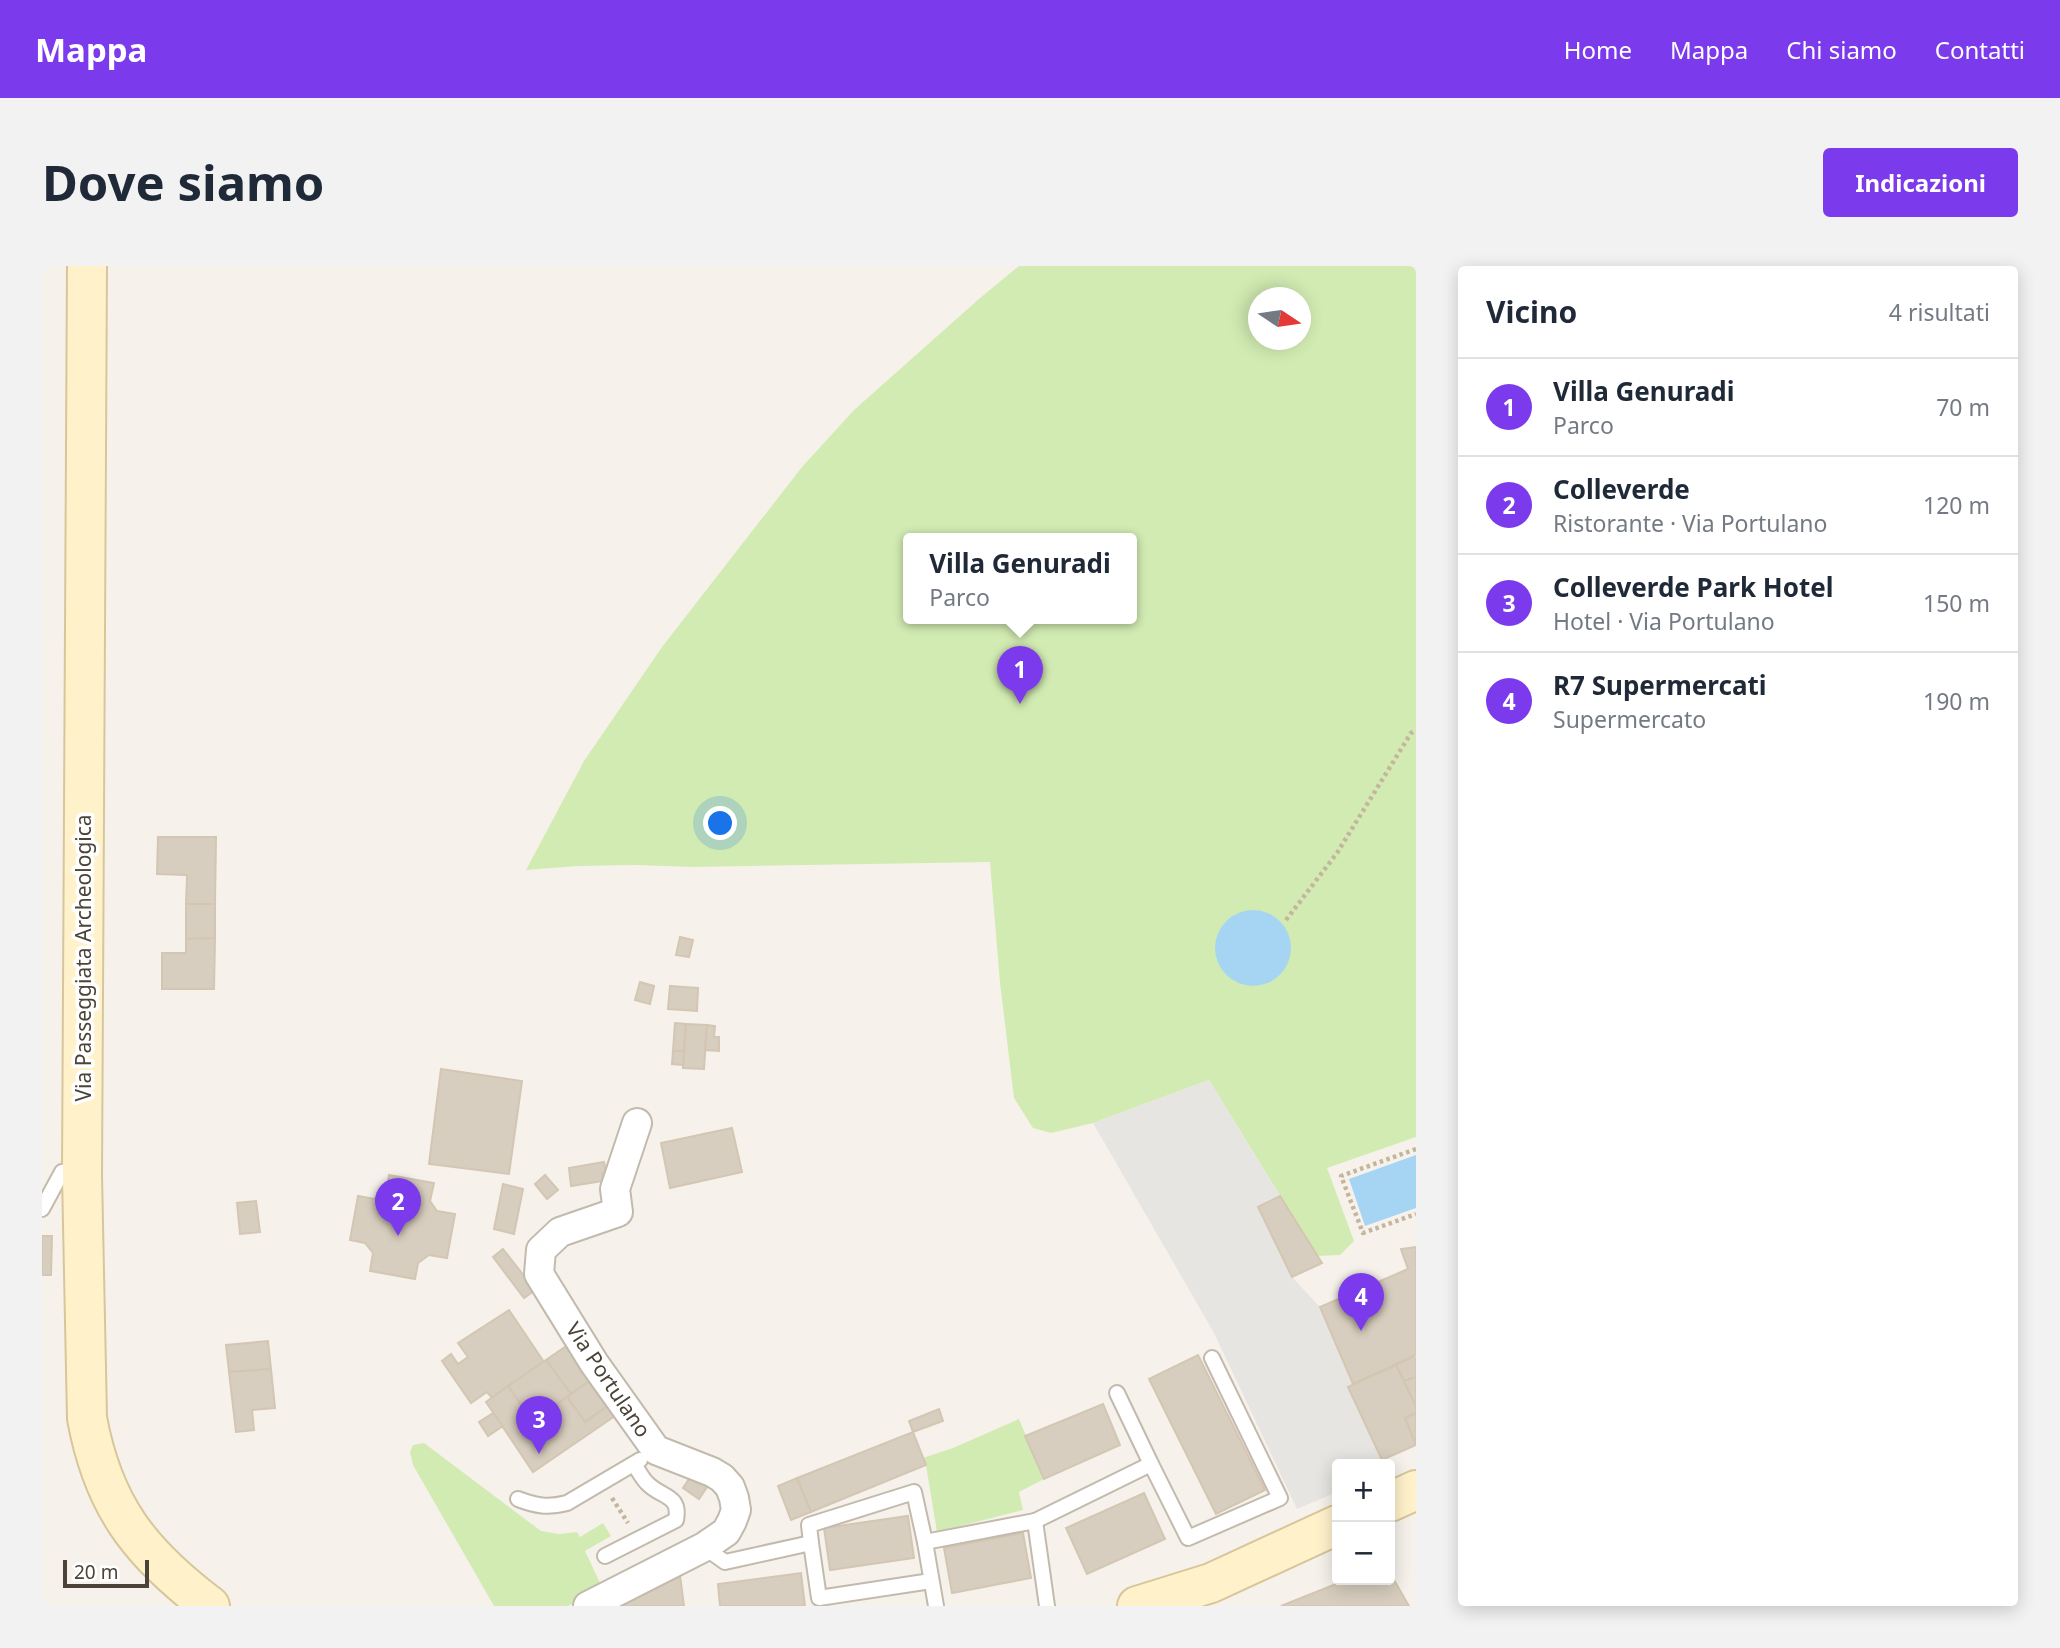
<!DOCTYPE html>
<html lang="it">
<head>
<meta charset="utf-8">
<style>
	body { margin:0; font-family:"Noto Sans",sans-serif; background:#f2f2f3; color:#1f2937 }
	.controls { position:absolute; right:21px; bottom:21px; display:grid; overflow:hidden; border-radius:7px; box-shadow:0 4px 18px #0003 }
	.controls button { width:63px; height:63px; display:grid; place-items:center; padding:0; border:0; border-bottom:2px solid #e0e1e3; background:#fff; color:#1f2937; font:35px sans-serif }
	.compass { position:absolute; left:1206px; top:21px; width:63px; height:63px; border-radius:50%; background:#fff; box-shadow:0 4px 18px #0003; rotate:103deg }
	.scale { position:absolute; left:21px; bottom:18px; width:86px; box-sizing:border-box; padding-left:7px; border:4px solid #4b4338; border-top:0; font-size:19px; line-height:24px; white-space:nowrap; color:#4b4338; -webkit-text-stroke:5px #fff; paint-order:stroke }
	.you { position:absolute; left:679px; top:558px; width:24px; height:24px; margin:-18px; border:5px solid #fff; border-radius:50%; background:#1a73e8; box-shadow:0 0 0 10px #1a73e833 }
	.badge { display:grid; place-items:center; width:46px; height:46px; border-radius:50%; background:#7c3aed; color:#fff; font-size:23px; font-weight:700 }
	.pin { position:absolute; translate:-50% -58px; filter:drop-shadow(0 2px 4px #0008) }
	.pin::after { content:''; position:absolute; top:37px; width:24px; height:21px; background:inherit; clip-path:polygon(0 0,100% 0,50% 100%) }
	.popup { position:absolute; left:861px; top:267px; width:234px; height:91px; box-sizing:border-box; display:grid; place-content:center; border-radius:7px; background:#fff; filter:drop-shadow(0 2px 5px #0005); font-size:23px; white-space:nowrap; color:#747a83 }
	.popup b { font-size:26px; color:#1f2937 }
	.popup::after { content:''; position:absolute; left:50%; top:100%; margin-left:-14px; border:14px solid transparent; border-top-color:#fff }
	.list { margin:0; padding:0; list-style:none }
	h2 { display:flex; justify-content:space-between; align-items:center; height:91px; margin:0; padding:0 28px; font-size:30px }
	h2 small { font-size:23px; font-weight:400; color:#747a83 }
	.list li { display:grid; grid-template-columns:46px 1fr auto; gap:21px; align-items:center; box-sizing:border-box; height:98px; padding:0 28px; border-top:2px solid #e0e1e3 }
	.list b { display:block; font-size:26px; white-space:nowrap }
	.list p { margin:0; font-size:23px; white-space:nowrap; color:#747a83 }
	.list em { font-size:23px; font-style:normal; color:#747a83 }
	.map { position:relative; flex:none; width:1374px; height:1340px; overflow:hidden; border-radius:7px }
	header { display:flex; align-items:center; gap:42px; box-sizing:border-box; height:98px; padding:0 35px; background:#7c3aed; color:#fff }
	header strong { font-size:33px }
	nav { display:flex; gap:38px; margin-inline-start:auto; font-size:24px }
	.intro { display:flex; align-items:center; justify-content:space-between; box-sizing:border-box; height:168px; padding:0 42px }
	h1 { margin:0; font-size:49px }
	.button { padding:18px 32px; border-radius:7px; background:#7c3aed; color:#fff; font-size:24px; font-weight:700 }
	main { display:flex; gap:42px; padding:0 42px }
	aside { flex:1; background:#fff; border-radius:7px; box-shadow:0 4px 18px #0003 }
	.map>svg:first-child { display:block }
	.green { fill:#d2ebb2; fill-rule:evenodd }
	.parking { fill:#e7e5e2 }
	.water { fill:#a6d5f4 }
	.building { fill:#d8cebf; stroke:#d3c6b2; stroke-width:2 }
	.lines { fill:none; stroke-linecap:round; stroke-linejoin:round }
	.service-casing { stroke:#c2baac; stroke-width:18 }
	.minor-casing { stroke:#c2baac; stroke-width:32 }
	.secondary-casing { stroke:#d7c699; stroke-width:42 }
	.path { stroke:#c4b69d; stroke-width:4.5; stroke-dasharray:3.5 3.5; stroke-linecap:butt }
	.service { stroke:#fff; stroke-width:14 }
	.minor { stroke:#fff; stroke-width:28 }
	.secondary { stroke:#fff2cb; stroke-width:38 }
	.labels { text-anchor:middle; stroke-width:7; stroke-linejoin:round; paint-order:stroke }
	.street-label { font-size:21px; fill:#4b4338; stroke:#fff }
</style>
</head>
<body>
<header>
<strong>Mappa</strong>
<nav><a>Home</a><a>Mappa</a><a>Chi siamo</a><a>Contatti</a></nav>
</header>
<div class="intro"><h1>Dove siamo</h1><a class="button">Indicazioni</a></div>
<main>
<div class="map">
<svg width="1374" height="1340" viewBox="0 0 1374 1340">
	<rect width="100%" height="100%" fill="#f6f2eb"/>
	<g class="green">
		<path d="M 977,0 L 1374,0 L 1374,871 L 1285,902 L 1312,975 L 1298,989 L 1275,990 L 1167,814 L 1051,857 L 1009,867 L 991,862 L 972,832 L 958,717 L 948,596 L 651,601 L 593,599 L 535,600 L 484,604 L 542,495 L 620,381 L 760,201 L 812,144 L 938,32 ZM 1216,32 L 1258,32 L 1258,74 L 1216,74 ZM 866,272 L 1090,272 L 1090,352 L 866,352 Z"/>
		<polygon points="977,1153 1002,1213 977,1226 981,1244 895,1266 884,1199 881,1192 911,1182"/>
		<polygon points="382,1177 499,1265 517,1268 535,1266 538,1271 561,1257 569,1270 543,1285 560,1321 526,1340 452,1340 371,1199 368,1186 371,1179"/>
	</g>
	<polygon class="parking" points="1167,814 1238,930 1216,941 1250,1011 1278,1041 1311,1118 1306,1121 1340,1194 1331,1198 1295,1198 1295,1226 1255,1243 1172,1067 1051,857"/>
	<g class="water">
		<circle cx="1211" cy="682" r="38"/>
		<polygon points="1374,889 1374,942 1323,960 1307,913"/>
	</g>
	<g class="building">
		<polygon points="116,571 174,571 173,638 144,638 145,609 115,608"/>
		<polygon points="144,638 173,638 173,672 144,673"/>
		<polygon points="638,671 651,674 647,691 634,689"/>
		<polygon points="173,672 172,723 120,723 120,687 144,687 144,673"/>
		<polygon points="598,716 612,720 608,738 593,734"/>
		<polygon points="628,720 656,722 655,745 626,743"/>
		<polygon points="633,757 644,758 642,785 631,785"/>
		<polygon points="644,758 665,759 662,803 641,802"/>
		<polygon points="665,759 673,760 672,771 677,771 677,785 663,784"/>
		<polygon points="631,785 642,785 641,799 630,798"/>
		<polygon points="399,803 480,815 467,908 387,898"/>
		<polygon points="690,862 700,906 628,922 619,877"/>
		<polygon points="562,896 564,906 560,907 561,915 529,920 527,902"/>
		<polygon points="347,909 392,917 388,935 395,945 413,948 405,992 387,989 376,997 373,1013 328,1005 331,987 323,977 308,974 316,930 332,933 344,927"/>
		<polygon points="503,909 516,924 505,933 493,918"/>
		<polygon points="461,918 481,923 472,968 452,963"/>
		<polygon points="1238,930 1280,997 1250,1011 1216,941"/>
		<polygon points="214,935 218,966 198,968 195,937"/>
		<polygon points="0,970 10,970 9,1009 0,1009"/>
		<polygon points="1374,981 1374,1089 1311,1118 1278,1041 1366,1003 1359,983"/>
		<polygon points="461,983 493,1024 482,1032 451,991"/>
		<polygon points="467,1044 502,1096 450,1132 445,1126 429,1137 400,1095 409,1088 416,1098 426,1091 416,1077"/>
		<polygon points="226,1075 229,1103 187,1106 184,1079"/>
		<polygon points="526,1079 549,1114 529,1128 504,1094"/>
		<polygon points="1156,1089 1223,1224 1174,1248 1107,1113"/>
		<polygon points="1372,1090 1374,1095 1374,1111 1362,1115 1354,1099"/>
		<polygon points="504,1094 529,1128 491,1156 466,1120"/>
		<polygon points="1354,1099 1374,1140 1374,1147 1363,1152 1374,1179 1340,1194 1306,1121"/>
		<polygon points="229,1103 233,1142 210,1144 212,1164 194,1166 187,1106"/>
		<polygon points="1374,1111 1374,1140 1362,1115"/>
		<polygon points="549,1114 567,1139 543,1156 525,1131"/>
		<polygon points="466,1120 491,1156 525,1131 543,1156 567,1139 573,1150 491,1206 444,1136"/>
		<polygon points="1061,1138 1078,1179 1002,1213 983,1170"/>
		<polygon points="897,1143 901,1155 871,1166 867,1155"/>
		<polygon points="451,1147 461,1160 446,1170 437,1156"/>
		<polygon points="1374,1147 1374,1178 1363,1152"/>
		<polygon points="871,1166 884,1199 769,1246 755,1212"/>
		<polygon points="649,1210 665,1221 657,1233 641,1222"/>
		<polygon points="755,1212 769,1246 749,1254 736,1220"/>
		<polygon points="1102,1227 1123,1273 1045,1308 1024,1262"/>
		<polygon points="866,1250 872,1292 788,1304 782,1262"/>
		<polygon points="981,1267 989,1312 910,1327 902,1282"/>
		<polygon points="637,1302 642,1340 561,1340"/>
		<polygon points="759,1307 763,1340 678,1340 676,1318"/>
		<polygon points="1348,1307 1367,1340 1239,1340 1304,1314 1348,1314"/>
	</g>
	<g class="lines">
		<defs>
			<g id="service">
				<polyline points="0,943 20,906 39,909"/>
				<polyline points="1075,1127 1109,1198"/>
				<path d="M 476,1233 C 494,1240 506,1242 525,1237 L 598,1194"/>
				<polyline points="769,1277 767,1259 872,1226 883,1276"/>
				<polyline points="662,1281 683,1296 769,1277 777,1332 889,1315"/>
				<path d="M 563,1290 L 634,1254 C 639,1228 619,1232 605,1217 C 600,1212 596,1204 592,1198"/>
				<polyline points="894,1340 883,1276 993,1255"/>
				<polyline points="1005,1340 993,1255 1109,1198 1146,1272 1238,1232 1170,1092"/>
			</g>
			<polyline id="minor" points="546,1340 662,1281 684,1266 690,1255 694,1244 692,1232 688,1221 680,1212 670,1206 614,1184 552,1097 497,1008 499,984 518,966 576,946 573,923 595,857"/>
			<g id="secondary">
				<path d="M 45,0 L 40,909 L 45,1152 C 61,1240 98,1287 168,1340"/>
				<polyline points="1348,1236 1374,1224"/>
				<polyline points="1095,1340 1169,1317 1295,1259"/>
			</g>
		</defs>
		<use href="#service" class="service-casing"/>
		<use href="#minor" class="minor-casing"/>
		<use href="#secondary" class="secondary-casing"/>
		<g class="path">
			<polyline points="1244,654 1295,587 1369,467 1374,464"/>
			<polyline points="1374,883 1299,910 1321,967 1374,948"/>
			<polyline points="570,1232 586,1257"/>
		</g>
		<use href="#service" class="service"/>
		<use href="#minor" class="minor"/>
		<use href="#secondary" class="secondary"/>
	</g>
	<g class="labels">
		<g class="street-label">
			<text transform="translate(42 692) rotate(-90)" y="7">Via Passeggiata Archeologica</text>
			<text transform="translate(566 1114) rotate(56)" y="7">Via Portulano</text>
		</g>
	</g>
</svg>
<div class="controls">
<button>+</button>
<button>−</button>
</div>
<svg class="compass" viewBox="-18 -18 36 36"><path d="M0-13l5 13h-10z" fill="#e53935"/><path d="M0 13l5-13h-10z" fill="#747a83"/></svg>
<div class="scale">20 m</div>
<div class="you"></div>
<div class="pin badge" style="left:978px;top:438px">1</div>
<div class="popup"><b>Villa Genuradi</b>Parco</div>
<div class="pin badge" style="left:356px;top:970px">2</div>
<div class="pin badge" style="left:497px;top:1188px">3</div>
<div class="pin badge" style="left:1319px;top:1065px">4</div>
</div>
<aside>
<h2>Vicino<small>4 risultati</small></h2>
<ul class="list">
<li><span class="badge">1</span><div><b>Villa Genuradi</b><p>Parco</p></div><em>70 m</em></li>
<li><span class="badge">2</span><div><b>Colleverde</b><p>Ristorante · Via Portulano</p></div><em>120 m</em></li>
<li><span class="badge">3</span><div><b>Colleverde Park Hotel</b><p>Hotel · Via Portulano</p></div><em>150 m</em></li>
<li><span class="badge">4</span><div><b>R7 Supermercati</b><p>Supermercato</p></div><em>190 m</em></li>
</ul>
</aside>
</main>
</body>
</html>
